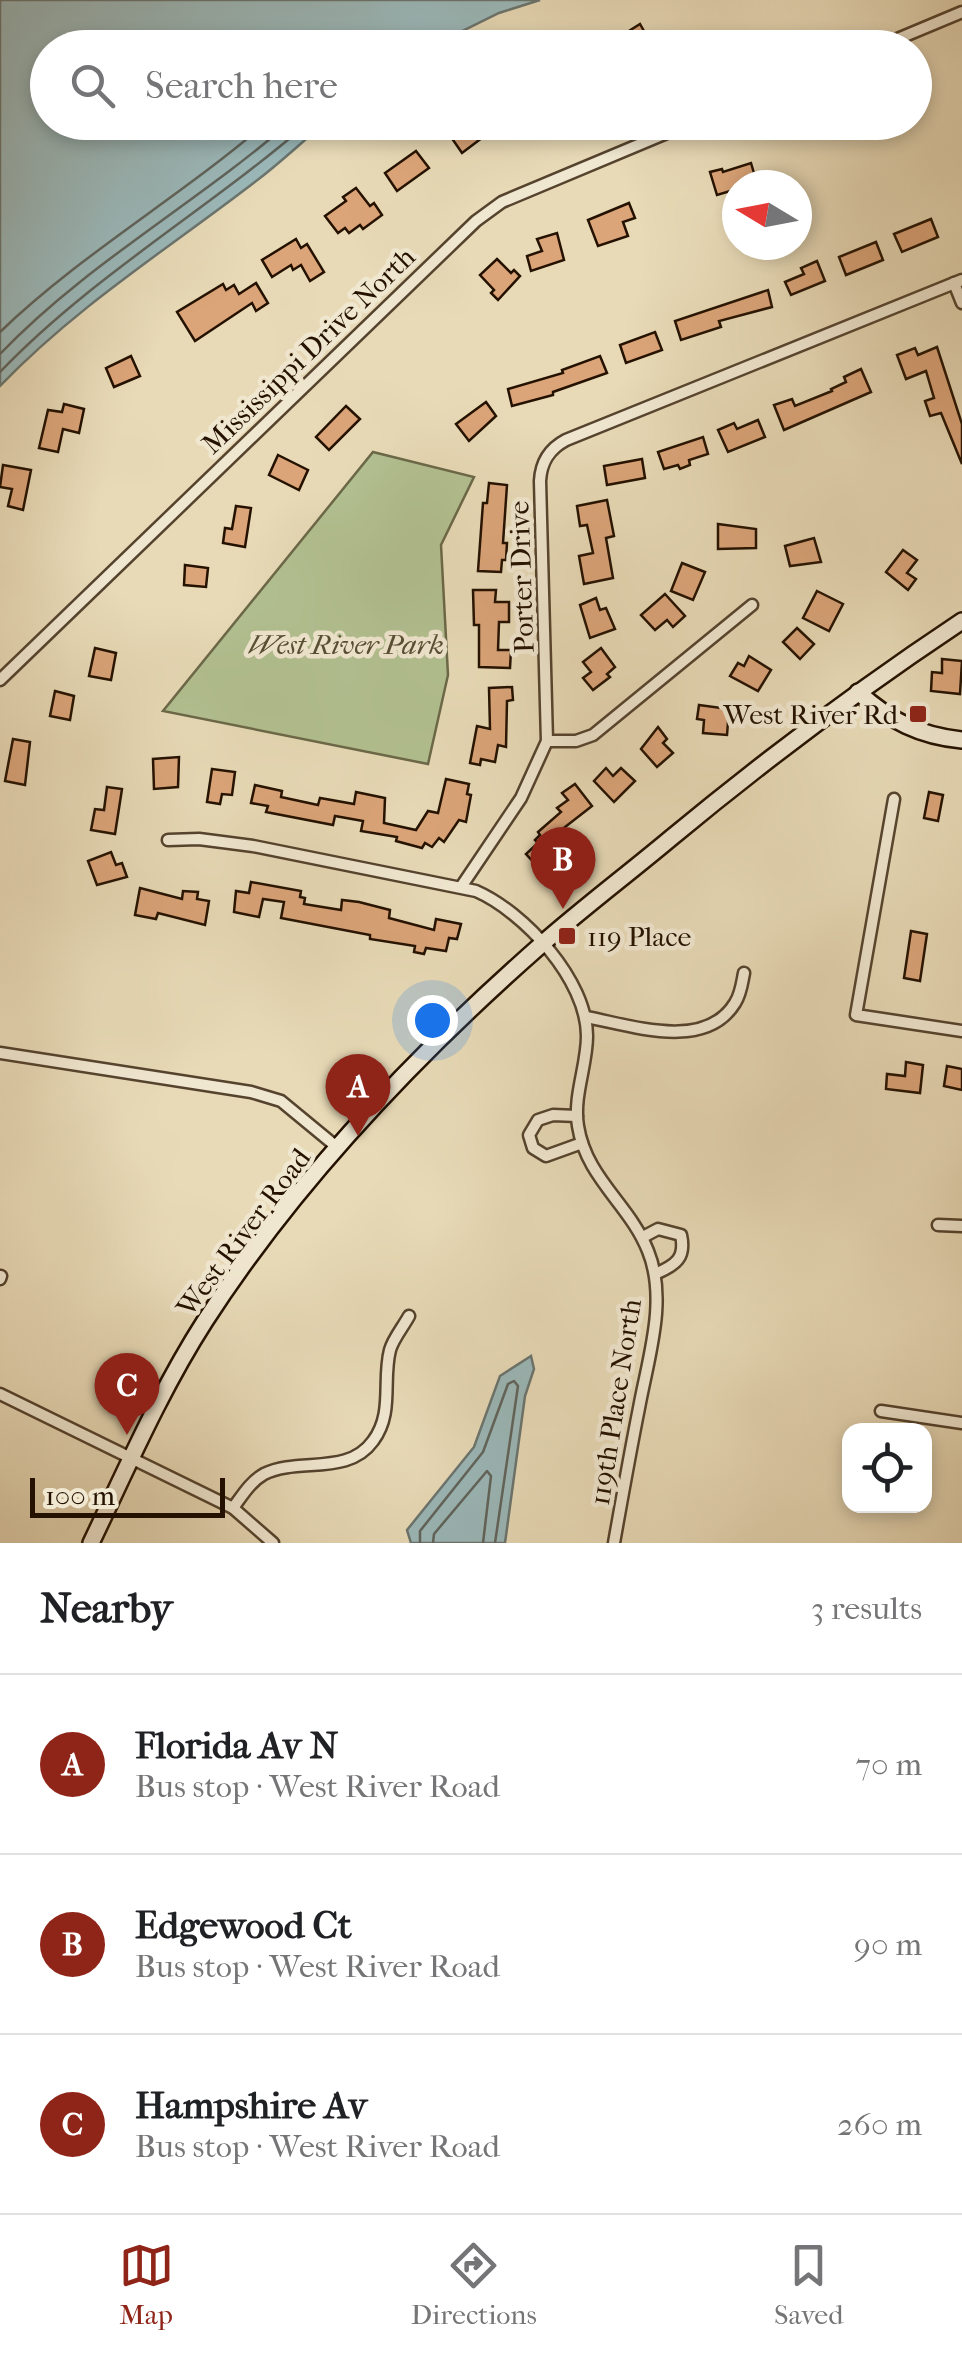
<!DOCTYPE html>
<html lang="en">
<head>
<meta charset="utf-8">
<style>
	body { margin:0; font-family:"IM FELL French Canon",serif; background:#f2f2f2; color:#202124 }
	.controls { position:absolute; right:30px; bottom:30px; display:grid; overflow:hidden; border-radius:20px; box-shadow:0 5px 15px #0003 }
	.controls button { width:90px; height:90px; display:grid; place-items:center; padding:0; border:0; border-bottom:2px solid #e0e0e0; background:#fff; color:#202124; font:50px sans-serif }
	.compass { position:absolute; left:722px; top:170px; width:90px; height:90px; border-radius:50%; background:#fff; box-shadow:0 5px 15px #0003; rotate:280deg }
	.scale { position:absolute; left:30px; bottom:25px; width:195px; box-sizing:border-box; padding-left:10px; border:5px solid #241100; border-top:0; font-size:28px; line-height:35px; white-space:nowrap; color:#241100; -webkit-text-stroke:8px #f0e7d0; paint-order:stroke }
	.you { position:absolute; left:432px; top:1020px; width:35px; height:35px; margin:-25px; border:8px solid #fff; border-radius:50%; background:#1a73e8; box-shadow:0 0 0 15px #1a73e833 }
	.badge { display:grid; place-items:center; width:65px; height:65px; border-radius:50%; background:#8f2418; color:#fff; font-size:32px; font-weight:700 }
	.pin { position:absolute; translate:-50% -82px; filter:drop-shadow(0 2px 5px #0008) }
	.pin::after { content:''; position:absolute; top:52px; width:35px; height:30px; background:inherit; clip-path:polygon(0 0,100% 0,50% 100%) }
	.list { margin:0; padding:0; list-style:none }
	h2 { display:flex; justify-content:space-between; align-items:center; height:130px; margin:0; padding:0 40px; font-size:42px }
	h2 small { font-size:32px; font-weight:400; color:#757577 }
	.list li { display:grid; grid-template-columns:65px 1fr auto; gap:30px; align-items:center; box-sizing:border-box; height:180px; padding:0 40px; border-top:2px solid #e0e0e0 }
	.list b { display:block; font-size:38px; white-space:nowrap }
	.list p { margin:0; font-size:32px; white-space:nowrap; color:#757577 }
	.list em { font-size:32px; font-style:normal; color:#757577 }
	.icon { flex:none; width:55px; height:55px; fill:none; stroke:currentColor; stroke-width:2; stroke-linecap:round; stroke-linejoin:round }
	.map { position:relative; flex:none; width:962px; height:1543px; overflow:hidden }
	.search { position:absolute; background:#fff; box-shadow:0 5px 15px #0003; left:30px; right:30px; top:30px; height:110px; display:flex; align-items:center; gap:25px; box-sizing:border-box; padding:0 35px; border-radius:55px; color:#757577; font-size:38px }
	.sheet { height:670px; background:#fff }
	nav { display:flex; justify-content:space-around; align-items:center; box-sizing:border-box; height:140px; border-top:2px solid #e0e0e0; background:#fff; font-size:28px; color:#757577 }
	nav a { display:grid; justify-items:center; gap:5px }
	nav .on { color:#8f2418 }
	.map>svg:first-child { display:block }
	.green { fill:#b2c091; stroke:#6b6848; stroke-width:2.5 }
	.water { fill:#9bb8b9; stroke:#6b756f; stroke-width:2.5 }
	.lines { fill:none; stroke-linecap:round; stroke-linejoin:round }
	.shore { stroke:#60645c; stroke-width:2.5 }
	.building { fill:#dba479; stroke:#241100; stroke-width:2.5 }
	.minor-casing { stroke:#55432e; stroke-width:15 }
	.secondary-casing { stroke:#241100; stroke-width:20 }
	.minor { stroke:#f0e7d0; stroke-width:10 }
	.secondary { stroke:#f0e7d0; stroke-width:15 }
	.poi-dot { fill:#8f2418; stroke:#f0e7d0; stroke-width:4 }
	.labels { text-anchor:middle; stroke-width:9; stroke-linejoin:round; paint-order:stroke }
	.street-label { font-size:28px; fill:#241100; stroke:#f0e7d0 }
	.park-label { font-size:28px; font-style:italic; fill:#564e33; stroke:#f0e7d0 }
	.poi-label { font-size:28px; fill:#241100; stroke:#f0e7d0; text-anchor:end }
</style>
</head>
<body>
<div class="map">
<svg width="962" height="1543" viewBox="0 0 962 1543">
	<rect width="100%" height="100%" fill="#e8dab7"/>
	<filter id="stains"><feTurbulence type="fractalNoise" baseFrequency=".002" numOctaves="4"/><feColorMatrix values="0 0 0 0 .2 0 0 0 0 .09 0 0 0 0 .02 0 0 0 .5 -.17"/></filter>
	<radialGradient id="worn" r=".72"><stop offset=".6" stop-color="#630" stop-opacity="0"/><stop offset="1" stop-color="#630" stop-opacity=".3"/></radialGradient>
	<polygon class="green" points="373,452 474,477 441,545 448,675 428,764 163,711"/>
	<g class="water">
		<path d="M 0,0 L 540,0 L 499,13 L 430,47 L 48,48 L 48,122 L 325,123 C 303,141 282,161 260,178 C 171,247 79,304 0,386 Z"/>
		<polygon points="531,1356 534,1369 525,1396 505,1543 411,1543 407,1530 474,1447 500,1376"/>
	</g>
	<g class="lines">
		<g class="shore">
			<path d="M 0,332 C 82,253 182,196 267,122"/>
			<path d="M 0,354 C 86,264 197,203 290,122"/>
			<path d="M 0,372 C 92,276 209,209 309,122"/>
			<polyline points="420,1543 420,1531 483,1452 508,1384 514,1381 518,1386 495,1543"/>
			<polyline points="433,1543 434,1534 487,1471 491,1476 483,1543"/>
		</g>
	</g>
	<g class="building">
		<polygon points="640,24 648,38 632,48 602,48"/>
		<polygon points="455,122 503,122 462,153 451,137 460,132"/>
		<polygon points="416,151 429,168 397,191 385,173"/>
		<polygon points="751,163 756,180 737,185 737,189 717,195 710,172 722,169 723,172"/>
		<polygon points="356,188 370,206 374,203 382,215 363,229 360,225 349,233 345,228 338,233 325,216 346,201 343,197"/>
		<polygon points="629,203 635,218 623,222 628,236 598,246 588,220"/>
		<polygon points="931,219 938,237 902,252 894,234"/>
		<polygon points="557,233 564,260 531,271 527,256 542,251 537,239"/>
		<polygon points="296,239 301,248 307,244 324,272 310,281 301,265 293,270 291,265 272,277 262,260"/>
		<polygon points="876,242 883,260 846,275 839,257"/>
		<polygon points="497,259 511,273 514,270 520,276 498,300 491,293 494,290 480,275"/>
		<polygon points="817,261 825,281 791,295 785,282 804,274 801,268"/>
		<polygon points="256,283 268,303 256,311 252,303 195,341 177,312 223,284 226,290 234,285 239,294"/>
		<polygon points="768,290 772,307 719,321 721,327 681,340 675,321"/>
		<polygon points="655,332 662,350 626,363 620,345"/>
		<polygon points="937,347 962,424 962,464 941,413 930,416 925,401 934,398 926,371 906,379 897,355 915,348 918,355"/>
		<polygon points="131,356 140,376 114,387 106,368"/>
		<polygon points="600,356 607,373 553,392 553,395 512,406 508,389 563,373 562,370"/>
		<polygon points="861,369 871,392 784,430 774,405 792,399 795,406 832,391 831,389 846,382 844,377"/>
		<polygon points="486,402 496,416 469,441 456,424"/>
		<polygon points="64,404 84,409 79,433 63,429 58,452 39,448 48,410 62,412"/>
		<polygon points="346,406 360,419 329,450 316,437"/>
		<polygon points="758,420 765,437 728,452 718,430 734,423 737,429"/>
		<polygon points="703,437 708,454 689,460 690,465 680,469 678,465 664,469 658,452"/>
		<polygon points="278,455 308,470 299,490 269,475"/>
		<polygon points="642,459 645,478 607,485 604,466"/>
		<polygon points="3,465 31,470 23,510 8,506 12,489 0,487"/>
		<polygon points="489,483 507,485 503,543 507,543 506,560 502,560 501,572 478,571 483,503 487,503"/>
		<polygon points="607,500 614,536 606,538 613,578 584,584 579,556 593,553 587,525 580,526 577,506"/>
		<polygon points="236,506 251,508 245,547 223,543 225,528 232,529"/>
		<polygon points="718,524 756,529 756,548 718,549"/>
		<polygon points="814,538 821,562 790,566 785,546"/>
		<polygon points="903,550 917,560 907,573 916,579 908,590 886,572"/>
		<polygon points="682,563 705,572 693,600 671,591"/>
		<polygon points="185,565 208,568 206,587 184,585"/>
		<polygon points="473,590 496,590 495,602 509,602 509,622 499,622 498,650 511,650 510,668 479,667 479,625 474,625"/>
		<polygon points="817,591 843,604 829,631 803,618"/>
		<polygon points="665,594 685,616 673,627 667,620 655,630 641,615"/>
		<polygon points="596,598 600,610 606,608 615,629 590,638 580,605"/>
		<polygon points="797,628 814,644 800,659 783,642"/>
		<polygon points="95,648 116,653 111,680 89,676"/>
		<polygon points="601,648 615,667 607,674 610,677 593,690 583,678 591,672 583,662"/>
		<polygon points="749,656 771,670 758,691 730,676 738,663 744,666"/>
		<polygon points="942,659 962,661 960,694 931,691 932,672 942,673"/>
		<polygon points="512,687 513,700 507,701 506,747 498,745 495,762 481,759 480,765 470,763 477,726 490,729 489,688"/>
		<polygon points="55,691 74,696 70,720 50,716"/>
		<polygon points="699,705 729,709 727,735 703,733 704,720 697,719"/>
		<polygon points="658,727 667,739 663,743 673,753 657,767 641,749"/>
		<polygon points="13,739 30,742 25,785 5,781"/>
		<polygon points="179,757 178,787 154,789 153,759"/>
		<polygon points="606,768 613,776 621,768 635,781 614,802 594,781"/>
		<polygon points="212,769 235,772 232,795 222,794 220,804 207,802"/>
		<polygon points="446,779 469,784 467,794 471,795 466,822 459,820 444,842 439,838 432,847 425,843 422,848 396,841 397,837 361,831 363,821 335,816 333,825 266,812 268,806 251,803 255,785 282,791 281,797 318,805 320,798 354,804 356,792 385,798 384,823 416,830 428,811 438,813"/>
		<polygon points="575,784 592,806 556,834 562,845 538,867 526,854 538,843 535,840 540,835 538,832 561,812 557,808 568,800 562,793"/>
		<polygon points="107,787 122,789 115,834 91,830 95,809 104,810"/>
		<polygon points="929,792 943,795 938,821 924,818"/>
		<polygon points="111,852 116,865 122,863 127,877 97,885 88,861"/>
		<polygon points="251,882 301,891 300,897 305,898 304,904 341,910 342,900 359,902 390,910 389,918 434,930 436,919 461,924 457,939 449,938 446,951 426,948 424,954 414,952 415,946 370,939 370,935 281,918 284,902 263,899 259,917 234,912 236,891 249,893"/>
		<polygon points="140,888 182,899 183,891 198,892 197,899 209,901 205,925 158,913 156,919 135,915"/>
		<polygon points="911,931 927,934 920,981 904,978"/>
		<polygon points="906,1062 923,1065 920,1093 886,1089 887,1074 905,1076"/>
		<polygon points="947,1066 962,1069 962,1090 944,1086"/>
	</g>
	<g class="lines">
		<defs>
			<g id="minor">
				<polyline points="876,48 962,12"/>
				<polyline points="954,283 962,303"/>
				<polyline points="0,680 476,221 502,202 693,122"/>
				<polyline points="547,741 576,741 593,735 752,605"/>
				<polyline points="894,799 856,1015 962,1031"/>
				<path d="M 168,840 L 199,839 L 253,846 L 476,891 C 524,912 587,980 587,1036 C 587,1066 573,1096 578,1126 C 586,1178 630,1205 648,1251 C 668,1300 648,1358 639,1408 C 630,1453 622,1498 614,1543"/>
				<path d="M 461,887 L 521,798 L 547,741 L 540,481 C 541,462 549,449 566,440 L 962,280"/>
				<path d="M 586,1017 C 630,1025 705,1052 735,1003 C 741,994 742,983 744,973"/>
				<polyline points="0,1053 251,1092 281,1101 338,1148"/>
				<polyline points="577,1116 553,1115 538,1120 529,1135 533,1148 546,1156 582,1143"/>
				<polyline points="938,1225 962,1226"/>
				<path d="M 643,1237 L 658,1229 L 681,1235 C 686,1258 676,1265 655,1274"/>
				<polyline points="0,1279 1,1276"/>
				<polyline points="0,1394 233,1508 273,1543"/>
				<polyline points="881,1411 962,1423"/>
				<path d="M 233,1508 C 242,1496 250,1482 264,1474 C 299,1457 348,1476 373,1441 C 394,1413 382,1381 390,1350 C 393,1339 403,1327 409,1316"/>
			</g>
			<g id="secondary">
				<path d="M 858,692 C 890,721 920,736 962,740"/>
				<path d="M 91,1543 C 127,1468 160,1391 205,1321 C 296,1180 417,1054 542,944 C 584,907 628,874 671,838 C 764,761 861,688 962,621"/>
			</g>
		</defs>
		<use href="#minor" class="minor-casing"/>
		<use href="#secondary" class="secondary-casing"/>
		<use href="#minor" class="minor"/>
		<use href="#secondary" class="secondary"/>
	</g>
	<g class="poi-dot">
		<rect x="908" y="704" width="20" height="20" rx="5"/>
		<rect x="557" y="926" width="20" height="20" rx="5"/>
	</g>
	<g class="labels">
		<g class="street-label">
			<text transform="translate(308 350) rotate(-44)" y="10">Mississippi Drive North</text>
			<text transform="translate(521 577) rotate(-92)" y="10">Porter Drive</text>
			<text transform="translate(243 1232) rotate(-53)" y="10">West River Road</text>
			<text transform="translate(615 1402) rotate(-81)" y="10">119th Place North</text>
		</g>
		<g class="park-label">
			<text x="346" y="654">West River Park</text>
		</g>
		<g class="poi-label">
			<text x="898" y="724">West River Rd</text>
			<text x="587" y="946" text-anchor="start">119 Place</text>
		</g>
	</g>
	<rect width="100%" height="100%" filter="url(#stains)"/>
	<rect width="100%" height="100%" fill="url(#worn)"/>
</svg>
<div class="controls">
<button><svg class="icon" aria-label="locate" viewBox="0 0 24 24"><circle cx="12" cy="12" r="6"/><path d="M12 2v4M12 18v4M2 12h4M18 12h4"/></svg></button>
</div>
<svg class="compass" viewBox="-18 -18 36 36"><path d="M0-13l5 13h-10z" fill="#e53935"/><path d="M0 13l5-13h-10z" fill="#757577"/></svg>
<div class="scale">100 m</div>
<div class="you"></div>
<div class="pin badge" style="left:358px;top:1136px">A</div>
<div class="pin badge" style="left:563px;top:909px">B</div>
<div class="pin badge" style="left:127px;top:1435px">C</div>
<div class="search"><svg class="icon" aria-label="search" viewBox="0 0 24 24"><circle cx="10" cy="10" r="6"/><path d="M15 15l6 6"/></svg>Search here</div>
</div>
<section class="sheet">
<h2>Nearby<small>3 results</small></h2>
<ul class="list">
<li><span class="badge">A</span><div><b>Florida Av N</b><p>Bus stop · West River Road</p></div><em>70 m</em></li>
<li><span class="badge">B</span><div><b>Edgewood Ct</b><p>Bus stop · West River Road</p></div><em>90 m</em></li>
<li><span class="badge">C</span><div><b>Hampshire Av</b><p>Bus stop · West River Road</p></div><em>260 m</em></li>
</ul>
</section>
<nav>
<a class="on"><svg class="icon" aria-label="map" viewBox="0 0 24 24"><path d="M3 6l6-2 6 2 6-2v14l-6 2-6-2-6 2zM9 4v14M15 6v14"/></svg>Map</a>
<a><svg class="icon" aria-label="directions" viewBox="0 0 24 24"><path d="M12 3l9 9-9 9-9-9zM9 14v-3h6M13 9l2 2-2 2"/></svg>Directions</a>
<a><svg class="icon" aria-label="saved" viewBox="0 0 24 24"><path d="M7 4h10v16l-5-4-5 4z"/></svg>Saved</a>
</nav>
</body>
</html>
